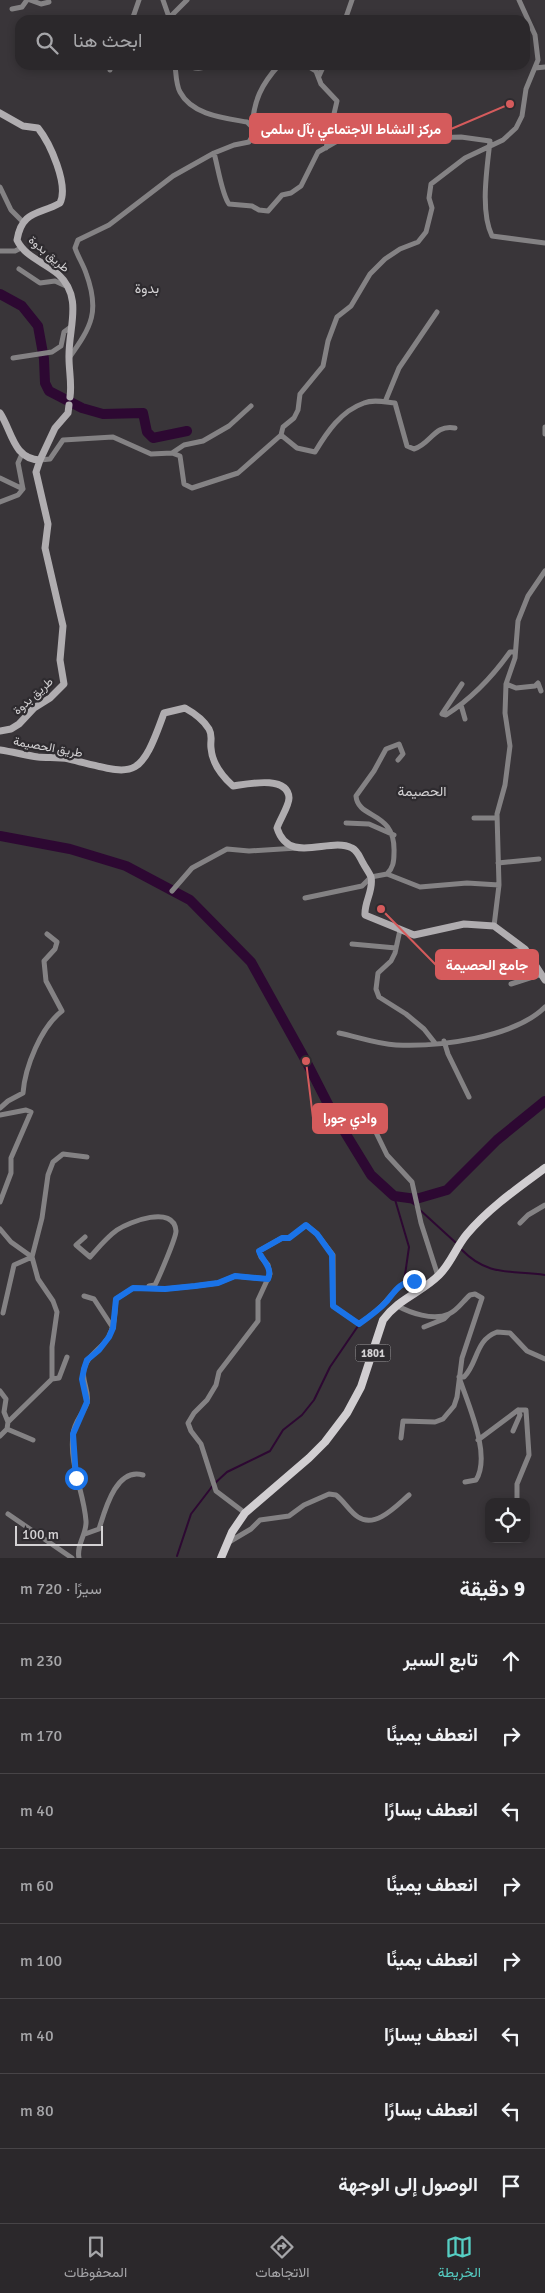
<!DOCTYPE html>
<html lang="ar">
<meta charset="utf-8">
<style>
:root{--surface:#2b282b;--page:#373437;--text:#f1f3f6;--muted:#a6a6a9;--line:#474447;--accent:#56cec3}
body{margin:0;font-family:Signika,Vazirmatn,sans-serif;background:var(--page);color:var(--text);direction:rtl}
.controls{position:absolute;right:15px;bottom:15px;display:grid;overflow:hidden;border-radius:10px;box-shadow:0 2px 8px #0003}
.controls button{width:45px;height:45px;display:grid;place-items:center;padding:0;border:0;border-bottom:1px solid var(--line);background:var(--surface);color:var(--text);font:25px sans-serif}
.scale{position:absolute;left:15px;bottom:12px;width:88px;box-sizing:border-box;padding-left:5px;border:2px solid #d4d2d4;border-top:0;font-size:14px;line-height:18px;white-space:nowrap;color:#d4d2d4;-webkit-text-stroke:4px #2e2b2f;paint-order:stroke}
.stop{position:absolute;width:15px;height:15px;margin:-11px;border:4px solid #1a73e8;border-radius:50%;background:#fff}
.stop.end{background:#1a73e8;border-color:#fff;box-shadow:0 1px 5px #0008}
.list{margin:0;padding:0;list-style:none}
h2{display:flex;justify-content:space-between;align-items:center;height:65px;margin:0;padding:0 20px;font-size:21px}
h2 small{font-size:16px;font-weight:400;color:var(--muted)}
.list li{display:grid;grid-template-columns:32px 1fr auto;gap:15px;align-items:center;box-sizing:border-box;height:75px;padding:0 20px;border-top:1px solid var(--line)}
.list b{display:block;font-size:19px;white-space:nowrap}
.list em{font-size:16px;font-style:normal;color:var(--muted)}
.icon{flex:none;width:28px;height:28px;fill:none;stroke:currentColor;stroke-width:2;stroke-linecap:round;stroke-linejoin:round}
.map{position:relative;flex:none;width:545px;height:1558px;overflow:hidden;direction:ltr}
.search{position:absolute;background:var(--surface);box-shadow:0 2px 8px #0003;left:15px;right:15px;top:15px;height:55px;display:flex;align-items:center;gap:12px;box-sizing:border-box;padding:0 18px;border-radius:15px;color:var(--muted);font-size:19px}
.sheet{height:665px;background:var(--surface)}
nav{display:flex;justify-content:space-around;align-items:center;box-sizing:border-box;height:70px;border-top:1px solid var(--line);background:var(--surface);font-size:14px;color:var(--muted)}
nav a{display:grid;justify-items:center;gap:2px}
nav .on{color:var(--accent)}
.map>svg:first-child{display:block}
</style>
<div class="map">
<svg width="545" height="1558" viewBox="0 0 545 1558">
<rect width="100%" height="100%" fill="#393539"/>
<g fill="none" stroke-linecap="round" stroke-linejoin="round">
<path stroke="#2d0832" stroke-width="2" d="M 394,1196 L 409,1247 L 404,1282
M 406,1198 L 415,1205
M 420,1210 L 455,1242
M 462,1250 C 488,1277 512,1270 545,1275
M 177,1556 L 191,1514 L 214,1484 L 227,1472 L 270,1451 L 283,1430 L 302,1415 L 314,1400 L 330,1367 L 358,1326"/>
<path stroke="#2d0832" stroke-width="10" d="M 0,294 L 22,306 L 38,326 L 44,359 L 45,383 L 49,391 L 82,408 L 103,414 L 143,413 L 147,432 L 153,438 L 187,431
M 0,836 L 70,849 L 126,866 L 190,900 L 251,962 L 306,1061 L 330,1108 L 371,1175 L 394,1196 L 416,1199 L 447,1190 L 497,1140 L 545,1101"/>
<path stroke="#848284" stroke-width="5" d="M 30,0 L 41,4 L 49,2
M 163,0 L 170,20
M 12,9 L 22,7 L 27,0
M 170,17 L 187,0
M 132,20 L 139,0
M 345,20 L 352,0
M 175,65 C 176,73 176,85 180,92 C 192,115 224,118 247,122 L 252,127 L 253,135 L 249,142 L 234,145 L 214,153
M 188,65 C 196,71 205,67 214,65
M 306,65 L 316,71 L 321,84 L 337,101 L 326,148
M 535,68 L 545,67
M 110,70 L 111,65
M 319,76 L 324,65
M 252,127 C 254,100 261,85 279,65
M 0,187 L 11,210 L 22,221
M 0,251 L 15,251 L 21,248
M 19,269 L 40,283 L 55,281 L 68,287
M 13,358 L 52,352 L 61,346 L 64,332 L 72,326
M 69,358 C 92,326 100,311 86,273 C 83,264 78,257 75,248 L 78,240 L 109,225 L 173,176 L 214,153 C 218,167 222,195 229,204 L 252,206 L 259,210 L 268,211 L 282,195 L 291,193 L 301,186 L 318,152 L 353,132 L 367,130 L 399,131 L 430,138 L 461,137 L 490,141 C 487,169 480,211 492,236 L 545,243
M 385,402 L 399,368 L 437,312
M 545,427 L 545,434
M 281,435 L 297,448 L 315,452 C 327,432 341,411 364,403 C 373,399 385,402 395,403 L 407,446 L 414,449 C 431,444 434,424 455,428
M 172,453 L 184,445 L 203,441 L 229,426 L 251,406
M 40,460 L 50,459 L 63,440 L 113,437 L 151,454 L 172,453 L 180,456 L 184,484 L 192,488 L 238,473 L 281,435 L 283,427 L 294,418 L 298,410 L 300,394 L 323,366 L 328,341 L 337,317 L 351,306 L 370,274 L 385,259 L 400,249 L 418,242 L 426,232 L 432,208 L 429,198 L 431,184 L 465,158 L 503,140 L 516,128 L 522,116 L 526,89 L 538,60 L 535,35 L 519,0
M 0,478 L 23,489
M 0,502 L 18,495 L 23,489 L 18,463 L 22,454
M 462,684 L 442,714 L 446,715 C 471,699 493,676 510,652 L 515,652
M 506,684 L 516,688 L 535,686 L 538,683 L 541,691
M 461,705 L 465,719
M 474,818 L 497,818
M 346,823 L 369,824 L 394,835
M 498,863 L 539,859
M 387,874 C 393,868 394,862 394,853 C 396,810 358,820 356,796 L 374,771 L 386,749 L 399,744 L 403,754 L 398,760
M 499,885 L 497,814 L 505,785 L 510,746 L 505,713 L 506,684 L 515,658 L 518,621 L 528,596 L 545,571
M 172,891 L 192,868 L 227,849 L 249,851 L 297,848
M 305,898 L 362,886 L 371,877 L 387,874 L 420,887 L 467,883 L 499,885 L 494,926
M 400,930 L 395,953 L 391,961 L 378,973 L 376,989 L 379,997 L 406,1014 L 424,1029 L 435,1043
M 352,944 L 396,948
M 463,961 L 525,949
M 511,984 L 542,974
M 339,1033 C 358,1037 377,1044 396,1045 C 438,1047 514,1038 545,1007
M 444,1041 L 448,1054 L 469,1097
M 0,1108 L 8,1101 L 23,1093 C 25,1067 41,1027 62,1011 L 46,981 L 44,961 L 55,949 L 57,942 L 47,934
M 0,1115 L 26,1110 L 31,1112 L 11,1158 L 11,1173 L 0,1202
M 369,1118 L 387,1155 L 412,1182 L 421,1223 L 438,1276
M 520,1223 L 528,1215 L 545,1205
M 0,1229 L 11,1242 L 32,1257 L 38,1279 L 53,1301 L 57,1312 L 52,1347 L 52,1379 L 8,1422 L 7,1429 L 0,1436
M 85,1237 L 76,1245 L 90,1257 C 98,1248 107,1237 117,1230 C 129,1222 174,1204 176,1231 C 176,1238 159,1277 155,1285 L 149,1286
M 84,1296 L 94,1299 L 113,1328
M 396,1305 C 410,1313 433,1321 449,1314 C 458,1310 463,1301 470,1295 L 475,1294 L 482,1298 L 462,1358 L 457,1397 L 454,1406 L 443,1419 L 435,1422 L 403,1421 L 401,1438
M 3,1313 L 14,1265 L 32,1257 L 42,1218 L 48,1175 L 53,1162 L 63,1154 L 87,1157
M 424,1327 L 444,1319 L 449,1314
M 52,1379 L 59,1378 L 67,1357
M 0,1391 L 6,1399 L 4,1412 L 8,1422
M 7,1429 L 33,1440
M 478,1440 L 518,1410 L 520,1415 L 513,1431
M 465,1482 L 476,1480 C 492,1455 467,1402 459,1377 L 464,1377 C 478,1363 475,1340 497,1332 L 510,1333 L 527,1351 L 545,1359
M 517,1502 L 517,1484 L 529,1455 L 526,1410 L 518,1410
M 245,1513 L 216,1491 L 201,1444 L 191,1431 L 188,1423 L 194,1413 L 207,1400 L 216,1385 L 219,1372 L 258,1321 L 258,1300 L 270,1274 L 268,1265 L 261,1257 L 259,1251 L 282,1238 L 289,1238 L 306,1225 L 317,1234 L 333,1255 L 333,1306 L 359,1324 C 369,1317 379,1310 387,1300 C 401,1285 403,1276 426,1286
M 8,1514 L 72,1558
M 85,1534 L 99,1529 C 105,1510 116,1467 143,1475
M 229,1542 L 251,1529 L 260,1520 L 289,1516 L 304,1505 L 329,1494 L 336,1495 C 344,1501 350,1512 358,1517 C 376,1529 397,1505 409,1495
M 79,1558 C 76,1545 87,1534 86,1521 C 84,1492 69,1465 73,1434 C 74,1422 83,1414 87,1403 C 90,1392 81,1380 84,1369 C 87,1355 103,1348 109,1336 C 115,1325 115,1311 116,1299 L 133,1288 L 165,1289 L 195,1286 L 218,1283 L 235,1276 L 268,1279"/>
<path stroke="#b0adb0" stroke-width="7" d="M 0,113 L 23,126 L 38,128 C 50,143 69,185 60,203 C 39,215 22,210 17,240 C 25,257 44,262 58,274 C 84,298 68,328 69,358 C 69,371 72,384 70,397
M 0,413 C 12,431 13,459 40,460 L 55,428 L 68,413 L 69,405
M 0,731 L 11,729 L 19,724 L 34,708 L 50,698 L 64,684 L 60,660 L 63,626 L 45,548 L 48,524 L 36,472 L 40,460
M 0,750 C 13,752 25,755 38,757 C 48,758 58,757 69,759 C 135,775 139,783 164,713 L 185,708 C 194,713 203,719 209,729 C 213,736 210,741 211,748 C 212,763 223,777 233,786 C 247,784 288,775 289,798 C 289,806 280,819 277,828 C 289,866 330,836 352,848 C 358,851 360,858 363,863 C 365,867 369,872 371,877 C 374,890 364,902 365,915 L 414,935 L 464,924 L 494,926 L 525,949 L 545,980"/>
<path stroke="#d1ced1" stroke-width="8" d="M 221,1558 L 232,1532 L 245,1513 L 309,1458 L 325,1442 L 347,1413 L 361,1387 L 383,1320 C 399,1298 421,1293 439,1275 C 451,1263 456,1247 467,1234 C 489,1208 518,1188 545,1168"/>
</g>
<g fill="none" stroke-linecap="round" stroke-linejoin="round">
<path stroke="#1a73e8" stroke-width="6" d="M 76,1478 L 73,1434 L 87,1402 L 82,1379 L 84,1369 L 87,1360 L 99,1350 L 109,1337 L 113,1328 L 116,1299 L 133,1288 L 165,1289 L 195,1286 L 218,1283 L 235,1276 L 268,1279 C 273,1267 262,1261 259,1251 L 282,1238 L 289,1238 L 306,1225 L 317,1234 L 332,1255 L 333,1306 L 359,1324 C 369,1317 379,1310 387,1301 C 396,1290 399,1283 414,1281"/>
</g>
<g text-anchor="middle" stroke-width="4.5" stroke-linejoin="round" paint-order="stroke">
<rect fill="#2e2b2f" stroke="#a2a0a2" stroke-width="1" x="355.5" y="1344.5" width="35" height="17" rx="4"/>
<g font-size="11" font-weight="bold" fill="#d4d2d4">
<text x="373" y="1357">1801</text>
</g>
<g font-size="12" fill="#d4d2d4" stroke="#2e2b2f">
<text transform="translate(49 254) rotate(40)" y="4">طريق بدوة</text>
<text transform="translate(33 696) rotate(-42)" y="4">طريق بدوة</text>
<text transform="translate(48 747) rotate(10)" y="4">طريق الحصيمة</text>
</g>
<g font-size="14" fill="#d4d2d4" stroke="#2e2b2f">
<text x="147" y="293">بدوة</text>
<text x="422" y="796">الحصيمة</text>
</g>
</g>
<path fill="none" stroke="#d55b5c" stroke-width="2" d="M510 104L451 129M381 909L436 965M306 1061L313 1118"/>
<g fill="#d55b5c" stroke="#2e2b2f" stroke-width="2">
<circle cx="510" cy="104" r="5"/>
<circle cx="381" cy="909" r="5"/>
<circle cx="306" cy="1061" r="5"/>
</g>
<g fill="#d55b5c" stroke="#d55b5c" stroke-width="2">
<rect x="250" y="114" width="201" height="29" rx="5"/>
<rect x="436" y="950" width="102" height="29" rx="5"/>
<rect x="313" y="1104" width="74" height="29" rx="5"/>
</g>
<g font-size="14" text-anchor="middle" font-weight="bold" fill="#fff">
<text x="351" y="134">مركز النشاط الاجتماعي بآل سلمى</text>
<text x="487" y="970">جامع الحصيمة</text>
<text x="350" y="1123">وادي جورا</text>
</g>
</svg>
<div class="controls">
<button><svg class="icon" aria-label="locate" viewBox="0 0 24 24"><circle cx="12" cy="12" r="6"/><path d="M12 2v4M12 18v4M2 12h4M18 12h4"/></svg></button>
</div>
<div class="scale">100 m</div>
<div class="stop" style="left:76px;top:1478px"></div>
<div class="stop end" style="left:414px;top:1281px"></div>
<div class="search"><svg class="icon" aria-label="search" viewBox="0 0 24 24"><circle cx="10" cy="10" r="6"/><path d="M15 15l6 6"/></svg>ابحث هنا</div>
</div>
<section class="sheet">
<h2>9 دقيقة<small>سيرًا · 720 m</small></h2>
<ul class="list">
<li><svg class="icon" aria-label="ahead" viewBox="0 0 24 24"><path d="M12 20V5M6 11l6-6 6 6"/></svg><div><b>تابع السير</b></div><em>230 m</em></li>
<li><svg class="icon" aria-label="right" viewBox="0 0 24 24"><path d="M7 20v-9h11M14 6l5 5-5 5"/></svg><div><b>انعطف يمينًا</b></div><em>170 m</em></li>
<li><svg class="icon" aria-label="left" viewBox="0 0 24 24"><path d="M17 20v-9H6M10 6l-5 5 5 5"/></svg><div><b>انعطف يسارًا</b></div><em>40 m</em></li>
<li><svg class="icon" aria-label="right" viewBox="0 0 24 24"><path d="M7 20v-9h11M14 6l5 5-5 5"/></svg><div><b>انعطف يمينًا</b></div><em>60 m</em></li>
<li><svg class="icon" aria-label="right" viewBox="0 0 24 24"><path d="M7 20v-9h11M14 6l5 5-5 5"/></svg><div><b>انعطف يمينًا</b></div><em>100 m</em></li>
<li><svg class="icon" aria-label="left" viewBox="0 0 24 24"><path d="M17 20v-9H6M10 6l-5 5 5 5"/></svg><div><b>انعطف يسارًا</b></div><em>40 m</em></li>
<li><svg class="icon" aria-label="left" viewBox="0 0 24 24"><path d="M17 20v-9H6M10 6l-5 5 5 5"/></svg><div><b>انعطف يسارًا</b></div><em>80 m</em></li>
<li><svg class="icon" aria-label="arrive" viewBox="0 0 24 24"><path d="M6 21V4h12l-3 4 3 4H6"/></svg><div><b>الوصول إلى الوجهة</b></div></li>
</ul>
</section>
<nav>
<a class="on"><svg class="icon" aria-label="map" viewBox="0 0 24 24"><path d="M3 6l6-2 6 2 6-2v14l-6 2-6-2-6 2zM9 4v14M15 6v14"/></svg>الخريطة</a>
<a><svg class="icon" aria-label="directions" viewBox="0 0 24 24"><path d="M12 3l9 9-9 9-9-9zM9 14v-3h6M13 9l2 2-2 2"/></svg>الاتجاهات</a>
<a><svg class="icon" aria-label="saved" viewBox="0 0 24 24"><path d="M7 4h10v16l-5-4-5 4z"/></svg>المحفوظات</a>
</nav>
